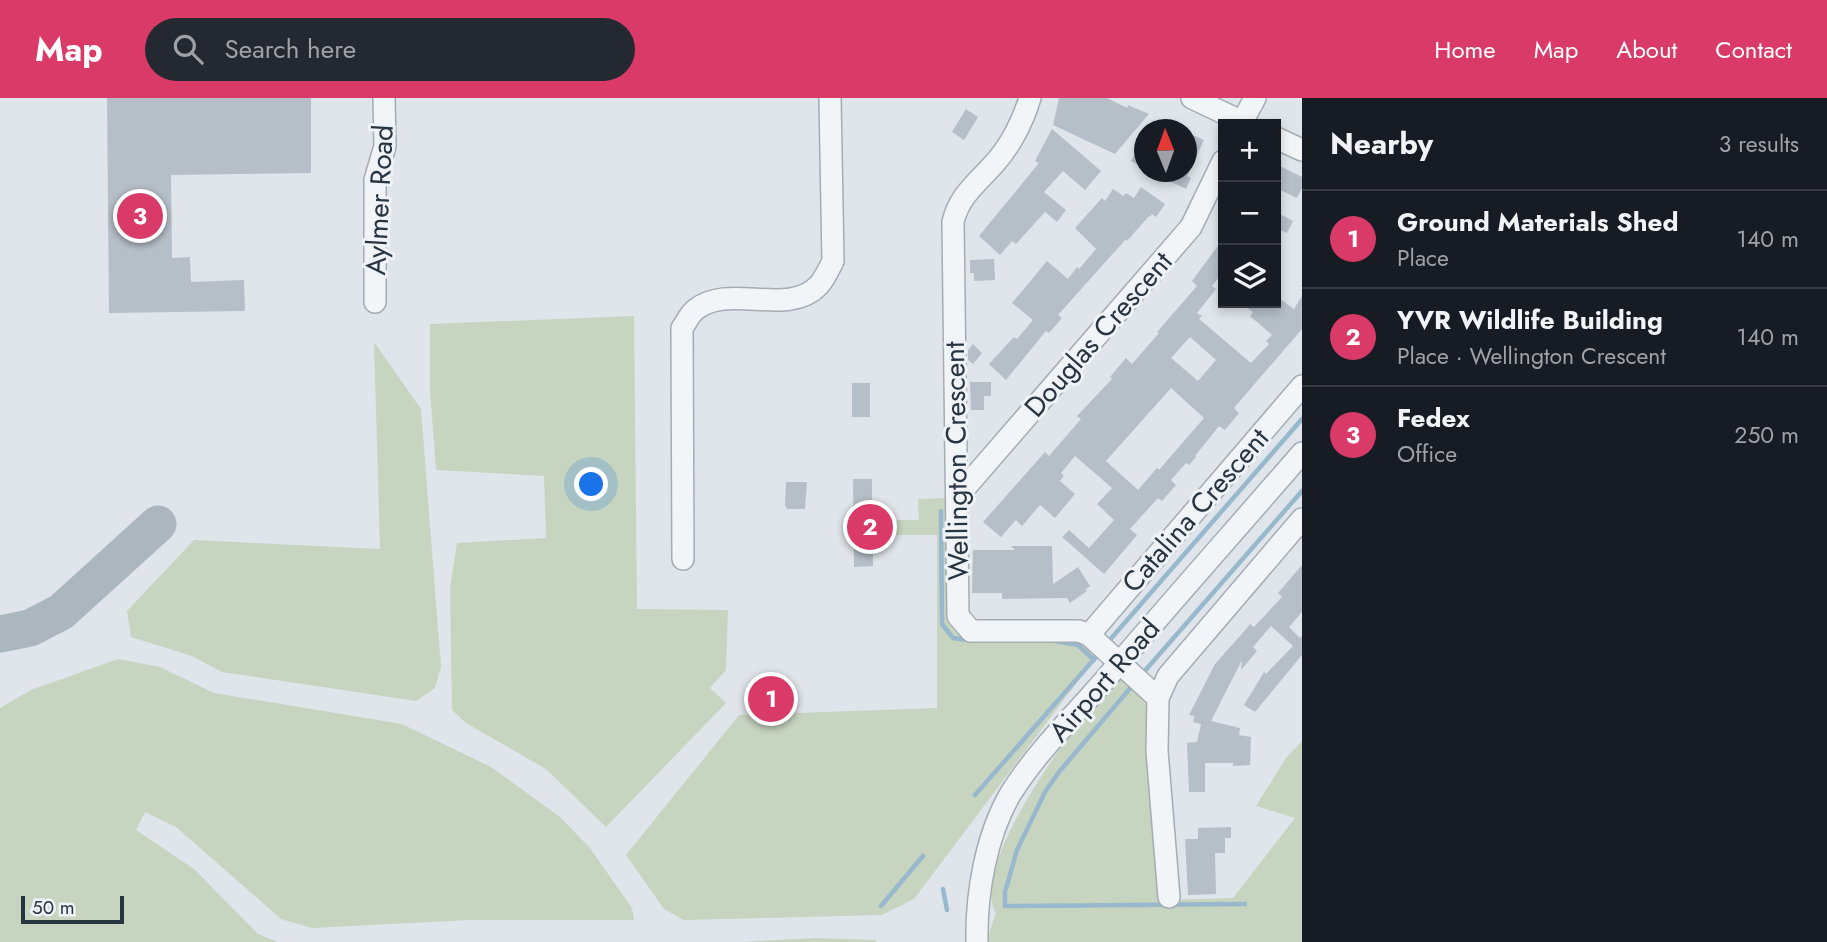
<!DOCTYPE html>
<meta charset="utf-8">
<style>
:root{--surface:#171b24;--page:#242831;--text:#f1f3f6;--muted:#9ea1a6;--line:#363941;--accent:#d93a67}
body{margin:0;font-family:Jost,sans-serif;background:var(--page);color:var(--text)}
.controls{position:absolute;right:21px;top:21px;display:grid;overflow:hidden;border-radius:0px;box-shadow:0 4px 10px #0003}
.controls button{width:63px;height:63px;display:grid;place-items:center;padding:0;border:0;border-bottom:2px solid var(--line);background:var(--surface);color:var(--text);font:35px sans-serif}
.compass{position:absolute;left:1134px;top:21px;width:63px;height:63px;border-radius:50%;background:var(--surface);box-shadow:0 4px 10px #0003;rotate:359deg}
.scale{position:absolute;left:21px;bottom:18px;width:103px;box-sizing:border-box;padding-left:7px;border:4px solid #273442;border-top:0;font-size:19px;line-height:24px;white-space:nowrap;color:#273442;-webkit-text-stroke:5px #eff3f7;paint-order:stroke}
.you{position:absolute;left:592px;top:387px;width:24px;height:24px;margin:-18px;border:5px solid #fff;border-radius:50%;background:#1a73e8;box-shadow:0 0 0 10px #1a73e833}
.badge{display:grid;place-items:center;width:46px;height:46px;border-radius:50%;background:var(--accent);color:#fff;font-size:23px;font-weight:700}
.pin{position:absolute;translate:-50% -50%;border:4px solid #fff;box-shadow:0 2px 7px #0006}
.list{margin:0;padding:0;list-style:none}
h2{display:flex;justify-content:space-between;align-items:center;height:91px;margin:0;padding:0 28px;font-size:30px}
h2 small{font-size:23px;font-weight:400;color:var(--muted)}
.list li{display:grid;grid-template-columns:46px 1fr auto;gap:21px;align-items:center;box-sizing:border-box;height:98px;padding:0 28px;border-top:2px solid var(--line)}
.list b{display:block;font-size:26px;white-space:nowrap}
.list p{margin:0;font-size:23px;white-space:nowrap;color:var(--muted)}
.list em{font-size:23px;font-style:normal;color:var(--muted)}
.icon{flex:none;width:38px;height:38px;fill:none;stroke:currentColor;stroke-width:2;stroke-linecap:round;stroke-linejoin:round}
.map{position:relative;flex:none;width:1302px;height:844px;overflow:hidden}
header{display:flex;align-items:center;gap:42px;box-sizing:border-box;height:98px;padding:0 35px;background:var(--accent);color:#fff}
header strong{font-size:33px}
nav{display:flex;gap:38px;margin-inline-start:auto;font-size:24px}
.search{width:490px;height:63px;background:var(--page);display:flex;align-items:center;gap:18px;box-sizing:border-box;padding:0 24px;border-radius:38px;color:var(--muted);font-size:26px}
main{display:flex}
aside{flex:1;background:var(--surface)}
.map>svg:first-child{display:block}
</style>
<header>
<strong>Map</strong>
<div class="search"><svg class="icon" aria-label="search" viewBox="0 0 24 24"><circle cx="10" cy="10" r="6"/><path d="M15 15l6 6"/></svg>Search here</div>
<nav><a>Home</a><a>Map</a><a>About</a><a>Contact</a></nav>
</header>
<main>
<div class="map">
<svg width="1302" height="844" viewBox="0 0 1302 844">
<rect width="100%" height="100%" fill="#dfe5ea"/>
<path fill="#c7d4c0" d="M 634,218 L 637,511 L 728,512 L 726,572 L 710,590 L 726,605 L 606,729 L 546,671 L 466,625 L 452,612 L 450,490 L 457,445 L 546,440 L 544,378 L 436,372 L 430,292 L 430,226 Z
M 374,244 L 421,311 L 441,569 L 435,590 L 416,603 L 222,574 L 192,558 L 131,539 L 127,513 L 194,442 L 380,451 Z
M 946,400 L 947,522 L 964,539 L 1045,541 L 1083,545 L 1096,559 L 914,801 L 882,817 L 684,822 L 664,811 L 626,757 L 739,617 L 937,610 L 937,437 L 885,437 L 889,422 L 919,422 L 918,401 Z
M 118,561 L 160,569 L 214,595 L 402,626 L 491,669 L 560,719 L 589,749 L 632,810 L 634,822 L 470,822 L 312,830 L 281,821 L 176,729 L 145,714 L 136,732 L 194,771 L 258,836 L 278,844 L 0,844 L 0,610 L 31,592 Z
M 1119,580 L 1126,581 L 1149,605 L 1166,802 L 1233,800 L 1295,720 L 1256,708 L 1286,660 L 1302,643 L 1302,844 L 986,844 L 996,815 C 966,769 1083,611 1119,580 Z
M 817,840 L 877,842 L 875,844 L 740,844 Z"/>
<g fill="none" stroke-linecap="round" stroke-linejoin="round">
<path stroke="#97b8cd" stroke-width="4.5" d="M 941,413 L 942,526 L 953,540 L 975,543
M 1055,543 L 1078,547 L 1094,562
M 1108,544 L 1302,321
M 1143,575 L 1302,393
M 1132,588 L 1059,674 L 1045,694 L 1017,752 L 1005,794 L 1005,808 L 1245,806
M 975,697 L 1096,559
M 943,791 L 947,812
M 881,808 L 923,758"/>
<path stroke="#abb6bf" stroke-width="37" d="M 0,536 L 30,530 L 61,514 L 158,426"/>
</g>
<path fill="#b6bec7" fill-rule="evenodd" d="M 107,0 L 311,0 L 311,75 L 171,77 L 172,160 L 190,159 L 191,184 L 244,182 L 245,213 L 109,215 Z
M 1059,0 L 1107,0 L 1127,10 L 1128,7 L 1149,16 L 1115,56 L 1053,27 Z
M 966,11 L 978,19 L 964,42 L 952,34 Z
M 1052,31 L 1101,73 L 1085,92 L 1063,73 L 1044,94 L 1066,112 L 1057,124 L 1045,114 L 1016,146 L 1012,143 L 1000,157 L 979,138 L 1039,65 L 1035,63 Z
M 1186,34 L 1204,42 L 1187,78 L 1191,80 L 1186,91 L 1151,74 L 1186,74 Z
M 1144,43 L 1144,70 L 1131,63 Z
M 1276,66 L 1302,79 L 1302,90 L 1297,100 L 1276,90 Z
M 1141,89 L 1165,106 L 1156,119 L 1152,116 L 1150,119 L 1149,118 L 1127,143 L 1126,141 L 1058,217 L 1062,220 L 1049,235 L 1046,233 L 1006,282 L 989,266 L 1014,239 L 1017,241 L 1033,222 L 1012,205 L 1047,163 L 1068,181 L 1077,169 L 1079,171 L 1096,151 L 1075,130 L 1102,100 L 1105,103 L 1113,91 L 1123,98 L 1126,95 L 1134,100 Z
M 1280,116 L 1293,123 L 1287,135 L 1276,130 Z
M 1223,141 L 1223,174 L 1212,188 L 1216,191 L 1197,215 L 1202,218 L 1199,221 L 1251,265 L 1269,246 L 1266,243 L 1272,237 L 1250,218 L 1253,214 L 1241,205 L 1276,205 L 1276,198 L 1294,211 L 1302,198 L 1302,231 L 1234,310 L 1239,315 L 1225,332 L 1219,328 L 1195,358 L 1196,359 L 1189,367 L 1186,365 L 1171,382 L 1176,387 L 1162,403 L 1158,400 L 1130,431 L 1137,437 L 1104,476 L 1062,439 L 1069,432 L 1089,450 L 1114,422 L 1097,406 L 1112,390 L 1075,358 L 1061,375 L 1064,378 L 1060,383 L 1075,396 L 1055,420 L 1040,407 L 1022,428 L 1016,422 L 1001,439 L 983,424 L 1045,354 L 1049,358 L 1081,321 L 1077,318 L 1112,281 L 1110,279 L 1126,260 L 1132,266 L 1159,235 L 1157,234 L 1197,188 L 1192,183 ZM 1190,239 L 1216,262 L 1198,283 L 1171,260 ZM 1171,290 L 1204,320 L 1159,372 L 1157,370 L 1138,392 L 1106,363 Z
M 994,161 L 995,182 L 974,183 L 974,175 L 970,175 L 970,162 Z
M 973,246 L 982,255 L 973,266 L 968,262 L 968,252 Z
M 970,284 L 991,284 L 991,298 L 984,298 L 984,312 L 971,312 Z
M 852,285 L 870,285 L 870,319 L 852,319 Z
M 853,381 L 872,381 L 872,420 L 889,422 L 885,437 L 873,437 L 873,468 L 854,469 Z
M 786,384 L 807,384 L 805,411 L 787,411 L 785,407 Z
M 1011,448 L 1052,448 L 1053,486 L 1078,469 L 1090,488 L 1086,491 L 1087,493 L 1070,505 L 1067,500 L 1002,501 L 1002,495 L 972,495 L 973,452 L 1015,452 Z
M 1302,467 L 1302,514 L 1289,529 L 1300,540 L 1302,538 L 1302,557 L 1255,614 L 1244,607 L 1264,574 L 1266,576 L 1293,548 L 1271,528 L 1253,549 L 1257,553 L 1241,572 L 1242,562 L 1211,623 L 1240,630 L 1239,637 L 1251,639 L 1250,667 L 1233,668 L 1233,665 L 1205,665 L 1205,694 L 1189,694 L 1187,645 L 1197,644 L 1201,626 L 1193,624 L 1194,618 L 1189,617 L 1215,566 L 1247,530 L 1250,526 L 1254,529 L 1282,499 L 1278,495 Z
M 790,590 L 790,610 L 753,611 L 752,591 Z
M 1231,729 L 1231,740 L 1225,740 L 1225,755 L 1215,755 L 1216,796 L 1188,797 L 1185,741 L 1198,741 L 1198,730 Z"/>
<g fill="none" stroke-linecap="round" stroke-linejoin="round">
<g stroke="#a4acb4" stroke-width="24">
<path id="minor" d="M 1030,0 C 1023,23 1010,49 993,67 C 976,86 959,98 953,124 L 958,518 L 971,533 L 1079,533 L 1089,537 L 1158,600
M 1192,0 L 1247,26
M 1241,26 L 1255,0
M 1276,40 L 1302,52
M 375,204 L 375,82 L 385,48 L 384,0
M 957,399 L 1191,129 L 1223,63
M 683,461 L 682,230 C 686,225 689,217 695,212 C 729,184 788,220 819,187 C 825,180 829,171 833,163 L 830,0
M 1089,537 L 1302,288
M 1169,799 L 1157,653 L 1158,600 L 1168,578 L 1302,421
M 977,844 C 976,796 986,737 1011,695 C 1038,652 1077,615 1110,576 C 1173,502 1238,429 1302,355"/>
</g>
<use href="#minor" stroke="#f2f5f8" stroke-width="21"/>
</g>
<g text-anchor="middle" stroke-width="6" stroke-linejoin="round" paint-order="stroke">
<g font-size="28" fill="#273442" stroke="#eff3f7">
<text transform="translate(379 102) rotate(-87)" y="10">Aylmer Road</text>
<text transform="translate(1098 236) rotate(-49)" y="10">Douglas Crescent</text>
<text transform="translate(956 363) rotate(-91)" y="10">Wellington Crescent</text>
<text transform="translate(1195 412) rotate(-49)" y="10">Catalina Crescent</text>
<text transform="translate(1104 582) rotate(-49)" y="10">Airport Road</text>
</g>
</g>
</svg>
<div class="controls">
<button>+</button>
<button>−</button>
<button><svg class="icon" aria-label="layers" viewBox="0 0 24 24"><path d="M12 4l9 5-9 5-9-5zM3 14l9 5 9-5"/></svg></button>
</div>
<svg class="compass" viewBox="-18 -18 36 36"><path d="M0-13l5 13h-10z" fill="#e53935"/><path d="M0 13l5-13h-10z" fill="#9ea1a6"/></svg>
<div class="scale">50 m</div>
<div class="you"></div>
<div class="pin badge" style="left:771px;top:601px">1</div>
<div class="pin badge" style="left:870px;top:429px">2</div>
<div class="pin badge" style="left:140px;top:118px">3</div>
</div>
<aside>
<h2>Nearby<small>3 results</small></h2>
<ul class="list">
<li><span class="badge">1</span><div><b>Ground Materials Shed</b><p>Place</p></div><em>140 m</em></li>
<li><span class="badge">2</span><div><b>YVR Wildlife Building</b><p>Place · Wellington Crescent</p></div><em>140 m</em></li>
<li><span class="badge">3</span><div><b>Fedex</b><p>Office</p></div><em>250 m</em></li>
</ul>
</aside>
</main>
